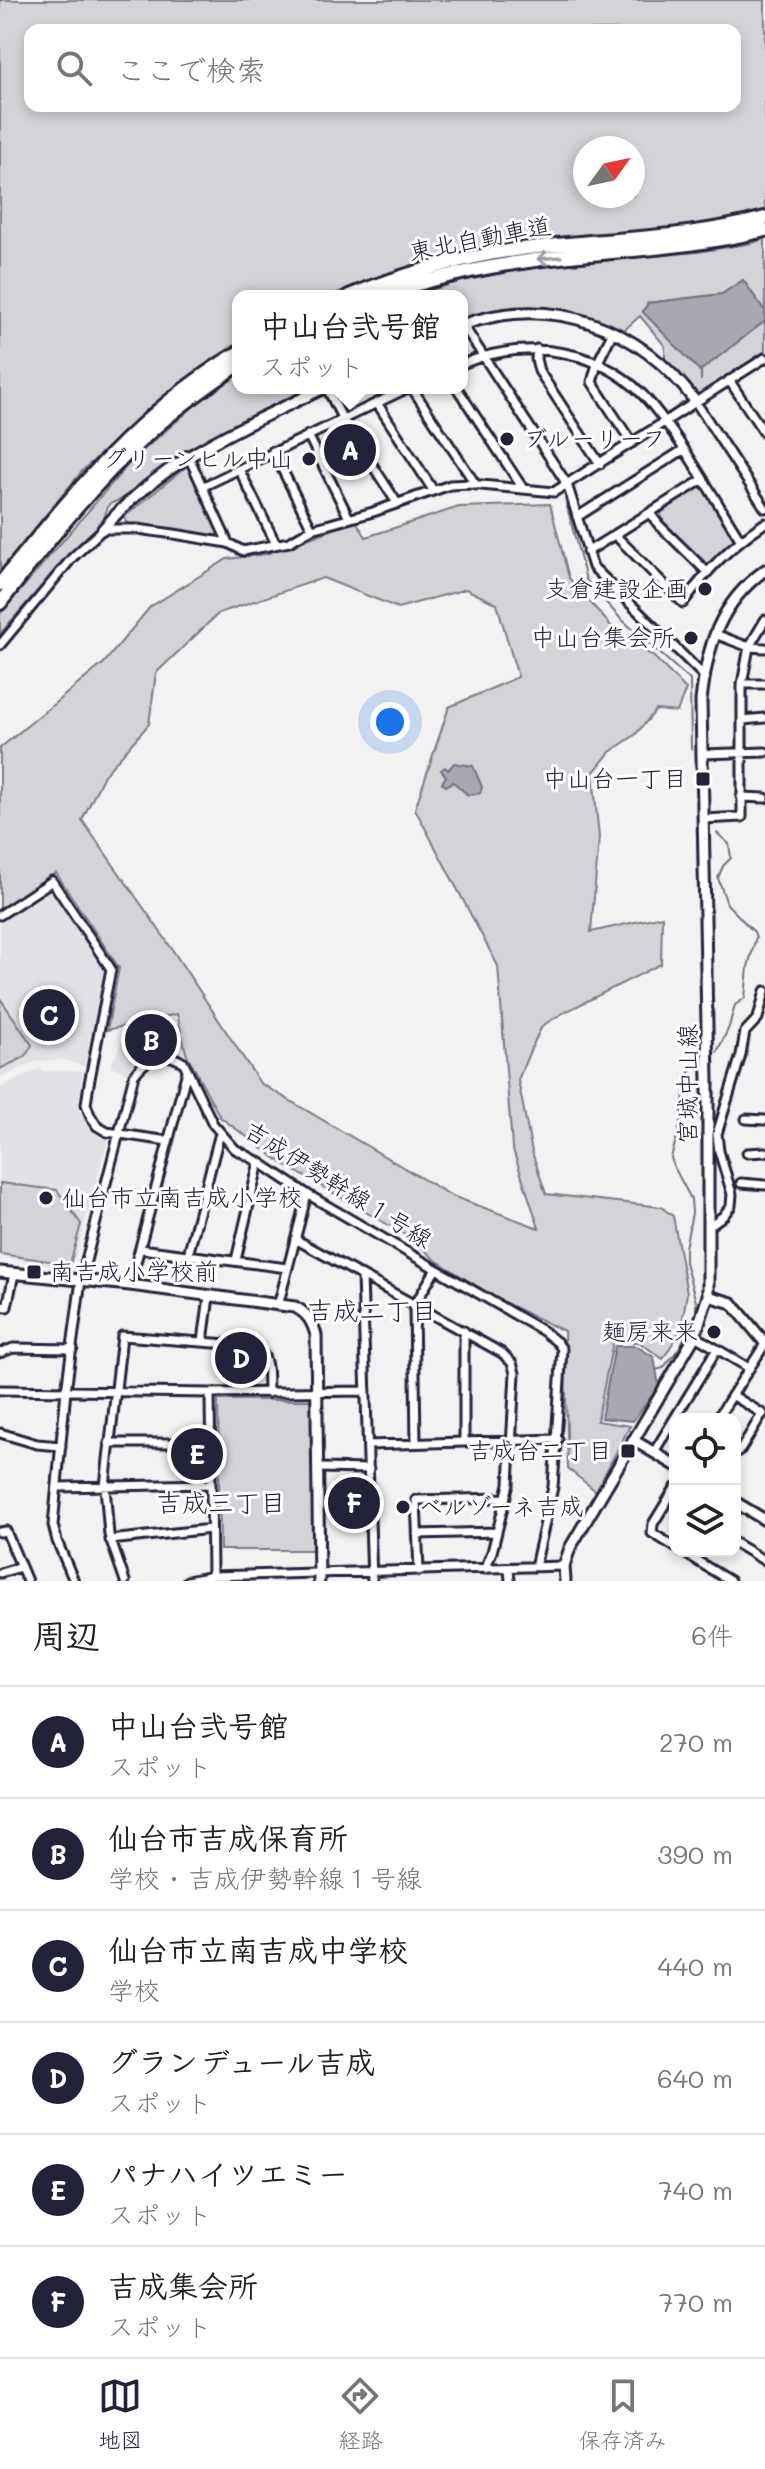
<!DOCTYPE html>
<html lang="ja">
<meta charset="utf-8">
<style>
:root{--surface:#fff;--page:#f6f6f6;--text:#222;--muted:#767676;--line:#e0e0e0;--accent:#22223b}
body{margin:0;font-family:Mali,"Klee One",sans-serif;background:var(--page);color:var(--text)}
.controls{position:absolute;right:24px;bottom:24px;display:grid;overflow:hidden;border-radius:16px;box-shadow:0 4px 12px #0003}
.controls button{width:72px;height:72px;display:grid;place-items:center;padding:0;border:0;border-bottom:2px solid var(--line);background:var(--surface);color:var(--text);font:40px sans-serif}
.compass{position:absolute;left:573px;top:136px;width:72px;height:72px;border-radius:50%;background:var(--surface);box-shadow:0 4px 12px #0003;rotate:57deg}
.you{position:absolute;left:390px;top:722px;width:28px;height:28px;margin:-20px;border:6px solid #fff;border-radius:50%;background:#1a73e8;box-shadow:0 0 0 12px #1a73e833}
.badge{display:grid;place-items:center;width:52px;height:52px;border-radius:50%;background:var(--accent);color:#fff;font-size:26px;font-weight:700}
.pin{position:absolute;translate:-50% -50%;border:4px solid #fff;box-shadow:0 2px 8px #0006}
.popup{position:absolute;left:232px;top:290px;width:236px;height:104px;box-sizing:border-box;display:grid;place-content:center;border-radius:16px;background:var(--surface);filter:drop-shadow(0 2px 6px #0005);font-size:26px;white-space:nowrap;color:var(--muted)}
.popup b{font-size:30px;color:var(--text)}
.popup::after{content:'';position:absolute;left:50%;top:100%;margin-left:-16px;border:16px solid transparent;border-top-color:var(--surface)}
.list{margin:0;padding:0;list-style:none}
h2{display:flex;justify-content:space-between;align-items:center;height:104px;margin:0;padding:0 32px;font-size:34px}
h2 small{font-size:26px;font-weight:400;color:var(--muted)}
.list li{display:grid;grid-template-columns:52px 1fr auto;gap:24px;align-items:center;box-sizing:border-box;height:112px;padding:0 32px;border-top:2px solid var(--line)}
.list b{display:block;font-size:30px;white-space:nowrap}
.list p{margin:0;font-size:26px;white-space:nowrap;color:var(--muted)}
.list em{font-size:26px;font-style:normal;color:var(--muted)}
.icon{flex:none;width:44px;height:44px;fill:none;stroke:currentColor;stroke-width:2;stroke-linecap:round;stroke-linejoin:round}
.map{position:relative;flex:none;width:765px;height:1581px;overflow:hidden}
.search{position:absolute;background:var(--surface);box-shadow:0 4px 12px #0003;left:24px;right:24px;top:24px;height:88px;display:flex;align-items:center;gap:20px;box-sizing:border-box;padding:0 28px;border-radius:16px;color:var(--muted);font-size:30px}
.sheet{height:776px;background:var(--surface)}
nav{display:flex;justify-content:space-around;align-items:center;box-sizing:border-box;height:112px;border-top:2px solid var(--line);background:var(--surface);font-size:22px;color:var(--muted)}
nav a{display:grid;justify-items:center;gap:4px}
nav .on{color:var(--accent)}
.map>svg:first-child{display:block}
</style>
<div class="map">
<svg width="765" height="1581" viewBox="0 0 765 1581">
<rect width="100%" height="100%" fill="#f2f2f3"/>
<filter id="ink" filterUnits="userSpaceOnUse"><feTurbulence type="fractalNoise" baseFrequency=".0125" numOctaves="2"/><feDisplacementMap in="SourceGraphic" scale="16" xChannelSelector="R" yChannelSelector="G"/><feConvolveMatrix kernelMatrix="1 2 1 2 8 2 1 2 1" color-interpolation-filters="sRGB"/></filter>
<g filter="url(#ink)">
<path fill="#e2e2e6" d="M 52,886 L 107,969 L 88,1067 L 63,1060 L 37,1061 L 0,1078 L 0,921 Z
M 175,1017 L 181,1055 L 160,1052 L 145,1058 L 136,1065 L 130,1075 L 110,1066 L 128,1029 Z
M 40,1068 L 42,1071 L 83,1071 L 78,1108 L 88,1127 L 97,1135 L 108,1140 L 72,1268 L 0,1257 L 0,1088 Z"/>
<path fill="#d3d3d8" stroke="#7a7a8a" stroke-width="2" fill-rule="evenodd" d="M 0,0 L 765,0 L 765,211 L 718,221 L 640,232 L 547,239 L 500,246 L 440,258 L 367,280 L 330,296 L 238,296 L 238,343 L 207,363 L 162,398 L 83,470 L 0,571 ZM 30,30 L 735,30 L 735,106 L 30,106 ZM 585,148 L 633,148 L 633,196 L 585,196 Z
M 765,238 L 765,311 L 743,280 L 722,294 L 648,303 L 643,311 L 700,371 L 765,321 L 765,351 L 700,395 L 693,393 L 665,359 L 665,346 L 640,316 L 623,331 C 590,317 555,306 518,310 C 500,311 480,317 462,320 L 462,296 L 411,296 L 465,280 L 534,267 L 697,252 L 753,243 Z
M 238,375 L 238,388 L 313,388 L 184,451 L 120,500 L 109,504 L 100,529 L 65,559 L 0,634 L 0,614 L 132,460 L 194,406 Z
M 188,465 L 222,536 L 219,538 L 128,525 L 124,517 Z
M 698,487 L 705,487 L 737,539 L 706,565 C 691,551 664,535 661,513 Z
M 550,504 L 569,578 L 618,634 L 654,657 L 686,689 L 677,712 L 656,710 L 635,735 L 610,752 L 593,773 L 599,838 L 591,932 L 662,916 L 661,964 L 563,1013 L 542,1026 L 529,1053 L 518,1080 L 532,1152 L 546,1194 L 661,1207 L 673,1216 L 687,1293 L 681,1330 L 663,1359 L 639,1342 L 613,1342 L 597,1421 L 630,1426 L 596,1491 L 568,1469 L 564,1331 L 499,1300 L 434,1259 L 414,1240 L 285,1165 L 220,1117 L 186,1053 L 177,1014 L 107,1030 L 119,968 L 56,873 L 0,909 L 0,748 L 104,663 L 150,607 L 227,559 L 266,554 L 356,521 L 366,537 L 459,507 ZM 323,578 L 398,608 L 466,589 L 497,604 L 518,677 L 449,707 L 415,809 L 498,966 L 512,1147 L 539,1228 L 452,1196 L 260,1083 L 164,937 L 82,820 L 104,775 L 149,724 L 156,673 L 219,613 Z
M 0,998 L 32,1045 L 25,1057 L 0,1069 Z
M 0,1183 L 57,1190 L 81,1224 L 70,1264 L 0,1254 Z
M 218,1400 L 312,1400 L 315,1550 L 220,1550 Z"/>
<path fill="#a8a8b2" stroke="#727282" stroke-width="2" d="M 743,280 L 765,311 L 765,321 L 700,371 L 643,312 L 648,303 L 722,294 Z
M 454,763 L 473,766 L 482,787 L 480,793 L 468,795 L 453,782 L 446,786 L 442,783 L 446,776 L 441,770 L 445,767 L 448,770 Z
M 615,1346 L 636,1346 L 654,1357 L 659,1386 L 633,1421 L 601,1418 Z"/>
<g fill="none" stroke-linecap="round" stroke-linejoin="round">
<path stroke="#727282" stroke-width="2" d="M 701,369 L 701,380
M 666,415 L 682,403
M 634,436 L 657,421
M 603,456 L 624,442
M 567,479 L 593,462
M 565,499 L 586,580 L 620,618 L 690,680 L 691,749
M 717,833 L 729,844 L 731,858 L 723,866 L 718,878 L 727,904 L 754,932 L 756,937 L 748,967 L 745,998 L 735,1005 L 729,1027 L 717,1052
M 656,1370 L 663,1368 L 678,1350 L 696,1315 L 696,1302 L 685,1262 L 685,1248 L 692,1213 L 691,1199 L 674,1167 L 671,1158 L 680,1125 L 686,1080 L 695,1060 L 700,1059"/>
<g stroke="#22223b" stroke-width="13">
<path id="street" d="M 463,325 L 567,484 L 593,567 L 704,676
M 613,332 L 597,364 L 592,382 L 632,443
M 537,349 L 536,359 L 539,371 L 600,464
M 462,364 C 528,337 605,348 652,405 C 685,445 712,495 740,539
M 729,380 L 765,434
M 327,388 L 342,418 L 397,503
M 412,388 L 476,485
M 457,388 L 522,487
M 695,401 L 765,508
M 377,403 L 433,490
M 308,435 L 349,518
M 273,451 L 312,529
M 188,455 L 228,543
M 239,469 L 276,544
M 204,486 L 408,388
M 650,513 L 659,525 L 706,571
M 577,517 L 683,450
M 615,535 L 683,603 C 708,569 730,546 765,523
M 587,552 L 702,480
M 715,634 L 749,647 L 765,648
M 0,645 L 72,558 L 103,529 L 137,529 L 174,534 L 228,543 L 243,551 L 289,542 L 312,529 L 373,512 L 450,485 L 471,484 L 554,492 L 765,358
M 742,684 L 765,684
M 742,720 L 765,718
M 702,754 L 765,752
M 741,797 L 765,798
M 704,819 L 742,817 L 742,684 L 749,647 L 765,620
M 0,915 L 52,881 L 111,969 L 89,1084 L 86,1104 L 90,1115 L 97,1126 L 107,1132 L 168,1141
M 746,1119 L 765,1120
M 747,1153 L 765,1152
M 741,1183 L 765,1185
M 709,1226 L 723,1216 L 731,1206 L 732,1194 L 719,1151 L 717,1134 L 741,1055 L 745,1032 L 758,1018 L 765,991
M 295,1239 L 502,1353 L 512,1363 L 515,1373 L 509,1484 L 492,1552 L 485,1569
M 141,1249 L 287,1268
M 188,1255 L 220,1133
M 236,1260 L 259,1162
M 362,1276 L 372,1581
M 130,1285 L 187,1071
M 0,1306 L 7,1307 L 14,1274
M 278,1306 L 307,1194
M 464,1331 L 464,1442
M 695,1336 L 749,1368
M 203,1341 L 209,1297
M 0,1353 L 13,1348 L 73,1349
M 0,1390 L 210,1393 L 366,1391
M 210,1393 L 212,1576
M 732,1395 L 763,1414
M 717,1419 L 765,1344
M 0,1433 L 37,1444 L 61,1446
M 109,1443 L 210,1443
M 416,1443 L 414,1306 L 436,1269
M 368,1445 L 558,1439
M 654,1452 L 717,1349
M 735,1453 L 741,1449 L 762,1414
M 319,1468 L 369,1469
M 58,1487 L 211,1484
M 675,1488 L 653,1524 L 652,1533 L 675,1547
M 0,1532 L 6,1531 L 27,1581
M 417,1534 L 497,1532
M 110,1540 L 211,1529
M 735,1543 L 765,1561
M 681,1551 L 730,1581
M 509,1568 L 510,1581
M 419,1571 L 416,1500 L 505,1498
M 0,1573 L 21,1567
M 74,1581 L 57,1541 L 53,1525 L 66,1391 L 81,1280 L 134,1075 C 149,1056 163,1049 184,1063 L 213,1124 L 235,1149 L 259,1162 L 307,1194 L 543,1331 L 557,1342 L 562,1349 L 553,1487 L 535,1567
M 125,1581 L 109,1535 L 105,1486 L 122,1336 L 254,1346 C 271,1355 267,1376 268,1393
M 187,1581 L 212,1576 L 564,1566"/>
</g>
<g stroke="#22223b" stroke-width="15">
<path id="secondary" d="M 462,325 C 552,293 640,327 695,401
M 103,529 C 164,458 241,428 324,388
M 0,1272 L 130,1285 L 295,1307 C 308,1314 312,1321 316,1335 L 319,1581
M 708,1296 L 732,1303 L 765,1343
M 633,1440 L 675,1465
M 735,1502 L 765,1520
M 565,1581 L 564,1566 L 570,1548 L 695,1336 L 708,1296 L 708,1081 L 701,701 C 707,646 719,604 765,570"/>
</g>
<g stroke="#22223b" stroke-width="18">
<path id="highway" d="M 349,296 C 404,274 463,257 521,249 C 603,238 685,240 765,218
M 381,296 C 431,278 483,267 535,260 C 612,250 689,249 765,230
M 0,584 C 71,496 140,411 238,353
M 0,603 C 46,543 93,483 150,432 C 177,407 207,386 238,365"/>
</g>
<use href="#street" stroke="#fff" stroke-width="7"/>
<use href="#secondary" stroke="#fff" stroke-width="9"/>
<use href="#highway" stroke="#fff" stroke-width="12"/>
</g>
<defs><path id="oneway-shaft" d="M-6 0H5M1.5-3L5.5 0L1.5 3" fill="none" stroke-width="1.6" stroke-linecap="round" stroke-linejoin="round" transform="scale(2)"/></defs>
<use stroke="#9c9ca7" href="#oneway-shaft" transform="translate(549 258) rotate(175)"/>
</g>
<g fill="#22223b" stroke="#fff" stroke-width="3">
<circle cx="507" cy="439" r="8"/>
<circle cx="309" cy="459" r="8"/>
<circle cx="705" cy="589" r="8"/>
<circle cx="691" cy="638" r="8"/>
<rect x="695" y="771" width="16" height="16" rx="4"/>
<circle cx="46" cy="1198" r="8"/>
<rect x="26" y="1264" width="16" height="16" rx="4"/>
<circle cx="714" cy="1332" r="8"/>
<rect x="620" y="1443" width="16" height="16" rx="4"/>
<circle cx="403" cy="1507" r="8"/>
</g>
<g text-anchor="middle" stroke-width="6" stroke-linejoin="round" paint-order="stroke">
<g font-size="24" fill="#22223b" stroke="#fff">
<text transform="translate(480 239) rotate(-11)" y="8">東北自動車道</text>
<text transform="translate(688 1084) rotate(-90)" y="8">宮城中山線</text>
<text transform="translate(338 1185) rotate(32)" y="8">吉成伊勢幹線１号線</text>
</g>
<g font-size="24" fill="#22223b" stroke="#fff" text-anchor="end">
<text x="523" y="447" text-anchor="start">ブルーリーフ</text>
<text x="293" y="467">グリーンヒル中山</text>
<text x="689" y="597">支倉建設企画</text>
<text x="675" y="646">中山台集会所</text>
<text x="687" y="787">中山台一丁目</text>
<text x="62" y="1206" text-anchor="start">仙台市立南吉成小学校</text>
<text x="50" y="1280" text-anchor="start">南吉成小学校前</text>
<text x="698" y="1340">麺房来来</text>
<text x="612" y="1459">吉成台二丁目</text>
<text x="419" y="1515" text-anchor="start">ベルゾーネ吉成</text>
</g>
<g font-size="26" fill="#22223b" stroke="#fff">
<text x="372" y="1320">吉成二丁目</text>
<text x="221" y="1512">吉成三丁目</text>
</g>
</g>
</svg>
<div class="controls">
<button><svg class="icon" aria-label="locate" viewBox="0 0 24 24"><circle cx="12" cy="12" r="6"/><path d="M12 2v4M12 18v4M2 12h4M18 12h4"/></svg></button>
<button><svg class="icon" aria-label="layers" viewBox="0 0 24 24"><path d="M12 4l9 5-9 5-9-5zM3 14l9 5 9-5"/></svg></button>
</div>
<svg class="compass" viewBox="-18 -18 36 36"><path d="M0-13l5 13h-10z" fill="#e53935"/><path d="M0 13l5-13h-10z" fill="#767676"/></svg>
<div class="you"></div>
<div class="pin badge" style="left:350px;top:450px">A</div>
<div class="popup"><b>中山台弐号館</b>スポット</div>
<div class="pin badge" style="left:151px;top:1040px">B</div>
<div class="pin badge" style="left:49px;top:1015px">C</div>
<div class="pin badge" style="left:241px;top:1358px">D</div>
<div class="pin badge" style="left:197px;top:1454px">E</div>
<div class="pin badge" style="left:354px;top:1503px">F</div>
<div class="search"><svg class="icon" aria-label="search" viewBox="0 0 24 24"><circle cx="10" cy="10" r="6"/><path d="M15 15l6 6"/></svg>ここで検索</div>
</div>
<section class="sheet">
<h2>周辺<small>6件</small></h2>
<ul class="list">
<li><span class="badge">A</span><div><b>中山台弐号館</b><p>スポット</p></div><em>270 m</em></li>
<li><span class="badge">B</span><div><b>仙台市吉成保育所</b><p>学校 · 吉成伊勢幹線１号線</p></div><em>390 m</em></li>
<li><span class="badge">C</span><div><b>仙台市立南吉成中学校</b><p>学校</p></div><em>440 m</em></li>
<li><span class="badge">D</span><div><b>グランデュール吉成</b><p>スポット</p></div><em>640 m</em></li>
<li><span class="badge">E</span><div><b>パナハイツエミー</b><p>スポット</p></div><em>740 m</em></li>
<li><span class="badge">F</span><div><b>吉成集会所</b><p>スポット</p></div><em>770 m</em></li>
</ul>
</section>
<nav>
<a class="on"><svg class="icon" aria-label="map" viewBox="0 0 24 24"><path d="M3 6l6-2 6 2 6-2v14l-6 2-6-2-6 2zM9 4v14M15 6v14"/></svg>地図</a>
<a><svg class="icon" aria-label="directions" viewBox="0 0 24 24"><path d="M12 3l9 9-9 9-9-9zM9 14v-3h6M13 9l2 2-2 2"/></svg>経路</a>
<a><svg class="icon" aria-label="saved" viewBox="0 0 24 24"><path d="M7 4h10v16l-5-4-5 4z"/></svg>保存済み</a>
</nav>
